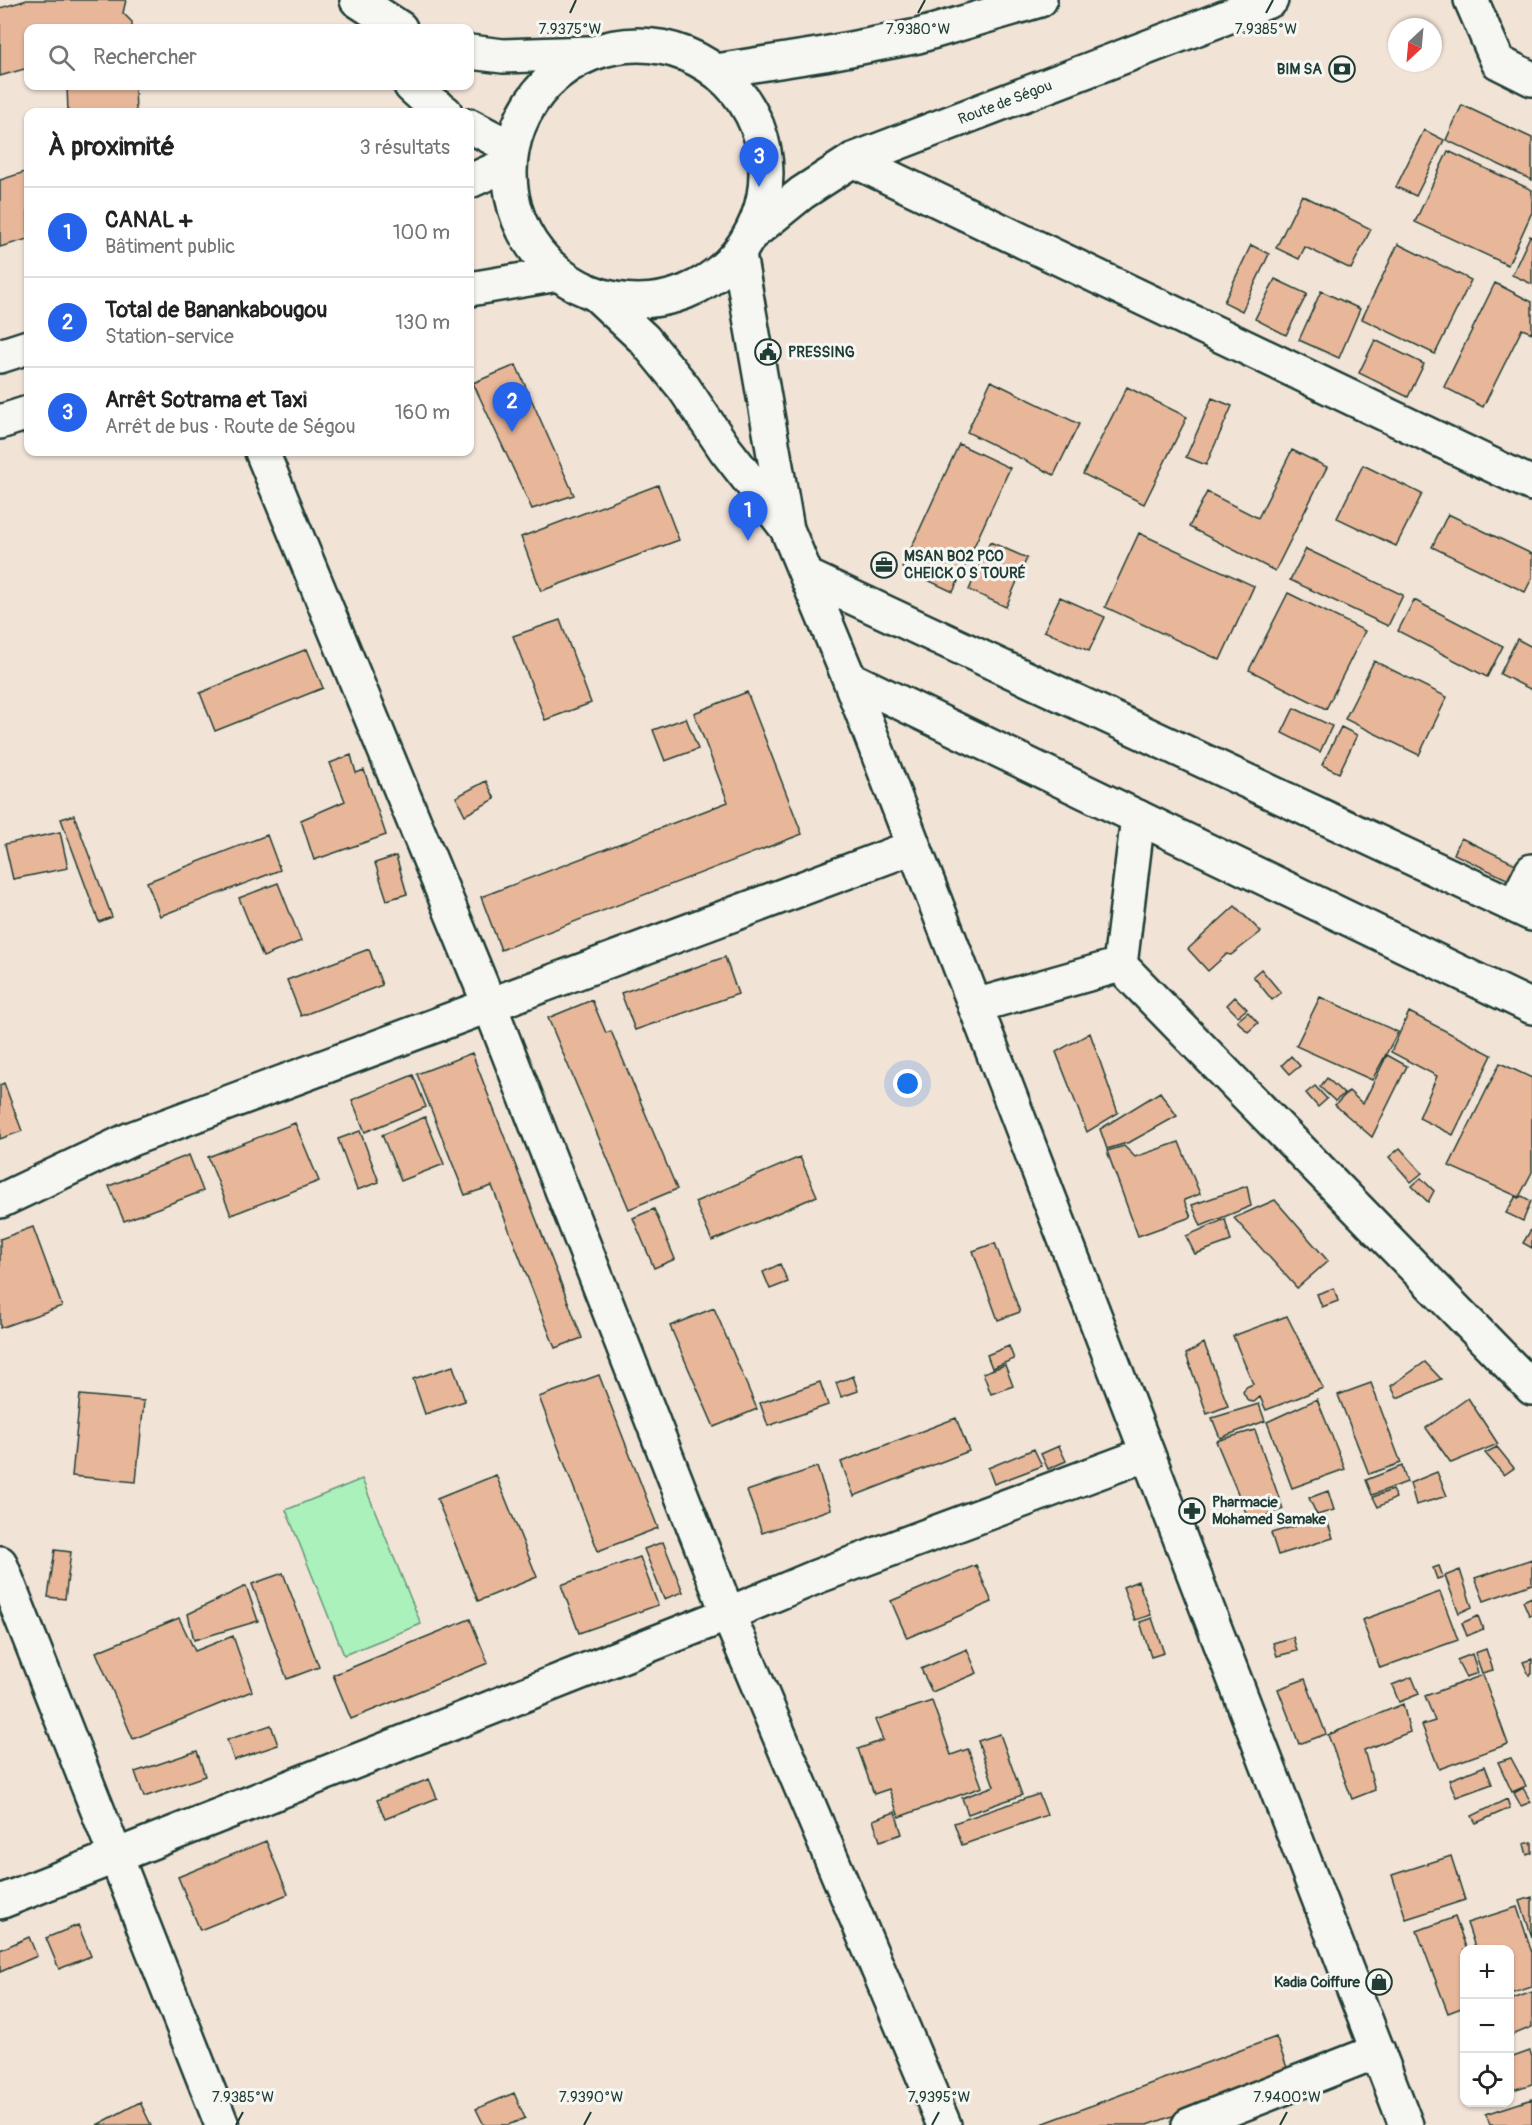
<!DOCTYPE html>
<html lang="fr">
<meta charset="utf-8">
<style>
:root{--surface:#fff;--page:#f6f6f6;--text:#222;--muted:#767676;--line:#e0e0e0;--accent:#2563eb}
body{margin:0;font-family:Pangolin,sans-serif;background:var(--page);color:var(--text)}
.controls{position:absolute;right:18px;bottom:18px;display:grid;overflow:hidden;border-radius:12px;box-shadow:0 2px 4px #0004}
.controls button{width:54px;height:54px;display:grid;place-items:center;padding:0;border:0;border-bottom:2px solid var(--line);background:var(--surface);color:var(--text);font:30px sans-serif}
.compass{position:absolute;left:1388px;top:18px;width:54px;height:54px;border-radius:50%;background:var(--surface);box-shadow:0 2px 4px #0004;rotate:206deg}
.you{position:absolute;left:908px;top:1084px;width:21px;height:21px;margin:-15px;border:4px solid #fff;border-radius:50%;background:#1a73e8;box-shadow:0 0 0 9px #1a73e833}
.badge{display:grid;place-items:center;width:39px;height:39px;border-radius:50%;background:var(--accent);color:#fff;font-size:20px;font-weight:700}
.pin{position:absolute;translate:-50% -50px;filter:drop-shadow(0 2px 3px #0008)}
.pin::after{content:'';position:absolute;top:32px;width:21px;height:18px;background:inherit;clip-path:polygon(0 0,100% 0,50% 100%)}
.list{margin:0;padding:0;list-style:none}
h2{display:flex;justify-content:space-between;align-items:center;height:78px;margin:0;padding:0 24px;font-size:26px}
h2 small{font-size:20px;font-weight:400;color:var(--muted)}
.list li{display:grid;grid-template-columns:39px 1fr auto;gap:18px;align-items:center;box-sizing:border-box;height:90px;padding:0 24px;border-top:2px solid var(--line)}
.list b{display:block;font-size:22px;white-space:nowrap}
.list p{margin:0;font-size:20px;white-space:nowrap;color:var(--muted)}
.list em{font-size:20px;font-style:normal;color:var(--muted)}
.icon{flex:none;width:33px;height:33px;fill:none;stroke:currentColor;stroke-width:2;stroke-linecap:round;stroke-linejoin:round}
.map{position:relative;flex:none;width:1532px;height:2125px;overflow:hidden}
.search{position:absolute;background:var(--surface);box-shadow:0 2px 4px #0004;left:24px;top:24px;width:450px;height:66px;display:flex;align-items:center;gap:15px;box-sizing:border-box;padding:0 21px;border-radius:12px;color:var(--muted);font-size:22px}
.panel{position:absolute;background:var(--surface);box-shadow:0 2px 4px #0004;left:24px;top:108px;width:450px;height:348px;border-radius:12px}
.map>svg:first-child{display:block}
</style>
<div class="map">
<svg width="1532" height="2125" viewBox="0 0 1532 2125">
<rect width="100%" height="100%" fill="#f2e3d7"/>
<filter id="ink" filterUnits="userSpaceOnUse"><feTurbulence type="fractalNoise" baseFrequency=".0167" numOctaves="2"/><feDisplacementMap in="SourceGraphic" scale="12" xChannelSelector="R" yChannelSelector="G"/><feConvolveMatrix kernelMatrix="1 2 1 2 8 2 1 2 1" color-interpolation-filters="sRGB"/></filter>
<g filter="url(#ink)">
<path fill="#abf1bc" stroke="#659778" stroke-width="1.5" d="M 362,1479 L 421,1624 L 344,1655 L 286,1510 Z"/>
<path fill="#e8b799" stroke="#1f3d34" stroke-width="1.5" d="M 27,0 L 126,0 L 123,13 L 132,22 L 132,28 L 28,28 L 28,68 L 0,76 L 0,8 Z
M 67,86 L 135,86 L 136,112 L 68,112 Z
M 1462,105 L 1532,138 L 1532,180 L 1446,140 Z
M 1424,130 L 1444,140 L 1416,196 L 1396,187 Z
M 1448,151 L 1532,190 L 1532,212 L 1508,265 L 1415,222 Z
M 28,171 L 28,239 L 0,247 L 0,180 Z
M 1302,195 L 1371,229 L 1351,269 L 1305,247 L 1299,259 L 1276,248 Z
M 1530,236 L 1532,237 L 1532,284 L 1512,275 Z
M 1398,244 L 1471,280 L 1435,354 L 1362,319 Z
M 1251,245 L 1269,254 L 1242,311 L 1224,302 Z
M 1275,279 L 1307,294 L 1286,335 L 1255,319 Z
M 1495,283 L 1532,302 L 1532,333 L 1522,329 L 1483,407 L 1444,387 Z
M 1321,291 L 1360,309 L 1339,358 L 1299,340 Z
M 1375,340 L 1424,364 L 1408,397 L 1359,373 Z
M 516,365 L 574,495 L 532,509 L 473,383 Z
M 991,381 L 1079,424 L 1054,475 L 967,432 Z
M 1127,387 L 1187,417 L 1144,504 L 1083,474 Z
M 1212,398 L 1232,406 L 1206,465 L 1186,457 Z
M 959,444 L 1010,468 L 953,592 L 902,568 Z
M 1292,450 L 1327,467 L 1275,571 L 1189,527 L 1207,492 L 1258,518 Z
M 1363,465 L 1422,494 L 1396,546 L 1337,518 Z
M 658,485 L 679,540 L 541,591 L 521,537 Z
M 1448,514 L 1532,554 L 1532,578 L 1525,592 L 1432,547 Z
M 1139,533 L 1254,586 L 1220,660 L 1105,607 Z
M 990,542 L 1027,558 L 1006,607 L 969,590 Z
M 1306,549 L 1403,595 L 1388,626 L 1290,580 Z
M 1288,593 L 1365,631 L 1326,709 L 1249,670 Z
M 1060,597 L 1105,617 L 1089,651 L 1044,631 Z
M 1414,600 L 1503,646 L 1487,677 L 1398,631 Z
M 560,620 L 591,703 L 545,720 L 513,636 Z
M 1517,639 L 1532,647 L 1532,690 L 1500,674 Z
M 307,649 L 323,688 L 215,731 L 200,693 Z
M 1374,661 L 1447,697 L 1419,755 L 1345,719 Z
M 747,692 L 802,834 L 501,950 L 481,897 L 728,802 L 694,713 Z
M 1294,708 L 1332,726 L 1320,752 L 1282,733 Z
M 686,718 L 698,749 L 665,761 L 653,730 Z
M 1341,727 L 1357,735 L 1339,773 L 1322,765 Z
M 351,755 L 356,773 L 364,770 L 386,835 L 314,860 L 301,820 L 345,801 L 330,763 Z
M 486,781 L 495,799 L 465,815 L 456,797 Z
M 74,815 L 112,917 L 99,922 L 61,819 Z
M 60,832 L 68,868 L 13,879 L 5,844 Z
M 267,835 L 280,870 L 160,916 L 147,882 Z
M 1461,838 L 1520,866 L 1513,882 L 1454,854 Z
M 396,856 L 407,894 L 387,900 L 375,863 Z
M 278,883 L 301,941 L 263,957 L 239,898 Z
M 1235,906 L 1261,932 L 1231,955 L 1227,954 L 1208,971 L 1188,949 Z
M 369,949 L 382,985 L 301,1016 L 287,980 Z
M 725,957 L 738,994 L 635,1030 L 621,993 Z
M 1261,969 L 1281,993 L 1272,1000 L 1253,976 Z
M 1235,997 L 1247,1009 L 1238,1016 L 1227,1005 Z
M 1320,997 L 1398,1032 L 1372,1080 L 1296,1046 Z
M 592,1000 L 606,1033 L 611,1031 L 677,1189 L 629,1209 L 548,1018 Z
M 1248,1012 L 1258,1023 L 1248,1032 L 1237,1021 Z
M 1409,1012 L 1492,1055 L 1453,1135 L 1419,1118 L 1437,1076 L 1391,1052 Z
M 1090,1033 L 1118,1113 L 1087,1132 L 1056,1052 Z
M 472,1053 L 582,1338 L 555,1348 L 492,1186 L 465,1195 L 417,1074 Z
M 1387,1055 L 1407,1066 L 1372,1137 L 1335,1105 L 1349,1091 L 1363,1104 Z
M 1291,1056 L 1300,1066 L 1290,1074 L 1282,1065 Z
M 1500,1063 L 1532,1078 L 1532,1172 L 1519,1197 L 1449,1166 Z
M 413,1075 L 426,1107 L 365,1132 L 352,1100 Z
M 1327,1078 L 1344,1094 L 1335,1101 L 1320,1087 Z
M 4,1083 L 22,1131 L 0,1139 L 0,1085 Z
M 1315,1086 L 1327,1099 L 1318,1107 L 1306,1093 Z
M 1160,1092 L 1177,1116 L 1130,1142 L 1107,1149 L 1100,1129 Z
M 425,1117 L 444,1164 L 401,1181 L 382,1135 Z
M 295,1123 L 319,1181 L 231,1215 L 208,1157 Z
M 360,1131 L 379,1182 L 357,1190 L 338,1139 Z
M 1179,1142 L 1200,1194 L 1184,1200 L 1191,1217 L 1138,1236 L 1107,1151 L 1124,1146 L 1135,1157 Z
M 1400,1148 L 1422,1173 L 1411,1182 L 1389,1157 Z
M 189,1155 L 203,1191 L 124,1221 L 109,1186 Z
M 800,1157 L 817,1196 L 712,1241 L 695,1202 Z
M 1421,1178 L 1434,1191 L 1428,1202 L 1412,1186 Z
M 1247,1186 L 1251,1206 L 1201,1226 L 1192,1205 Z
M 1516,1196 L 1518,1198 L 1522,1196 L 1531,1201 L 1523,1221 L 1506,1213 Z
M 1275,1200 L 1328,1261 L 1297,1288 L 1234,1218 Z
M 654,1209 L 675,1259 L 654,1268 L 633,1218 Z
M 1225,1219 L 1231,1241 L 1195,1254 L 1186,1236 Z
M 33,1227 L 62,1306 L 0,1328 L 0,1239 Z
M 1532,1228 L 1532,1248 L 1523,1243 Z
M 995,1243 L 1020,1312 L 998,1320 L 973,1251 Z
M 780,1264 L 788,1282 L 770,1289 L 763,1272 Z
M 1334,1288 L 1338,1301 L 1322,1307 L 1317,1294 Z
M 714,1308 L 757,1409 L 714,1427 L 670,1326 Z
M 1287,1316 L 1323,1388 L 1266,1410 L 1260,1397 L 1254,1402 L 1248,1401 L 1243,1392 L 1246,1387 L 1253,1384 L 1233,1336 Z
M 1204,1343 L 1228,1406 L 1207,1414 L 1186,1354 Z
M 1009,1346 L 1014,1359 L 992,1368 L 987,1355 Z
M 1425,1362 L 1441,1379 L 1397,1398 L 1391,1386 Z
M 1005,1365 L 1013,1386 L 991,1394 L 983,1373 Z
M 453,1366 L 465,1401 L 425,1414 L 413,1379 Z
M 599,1375 L 658,1528 L 598,1551 L 539,1397 Z
M 853,1376 L 858,1391 L 841,1397 L 836,1383 Z
M 820,1382 L 828,1405 L 768,1426 L 760,1403 Z
M 1371,1383 L 1401,1463 L 1369,1474 L 1338,1395 Z
M 80,1395 L 144,1401 L 136,1482 L 72,1476 Z
M 1468,1398 L 1498,1444 L 1451,1463 L 1426,1428 Z
M 1317,1399 L 1345,1469 L 1292,1488 L 1267,1422 Z
M 1259,1404 L 1265,1421 L 1220,1438 L 1212,1418 Z
M 956,1418 L 969,1451 L 854,1496 L 841,1462 Z
M 1255,1430 L 1283,1509 L 1250,1522 L 1216,1441 Z
M 1059,1446 L 1066,1461 L 1048,1469 L 1041,1454 Z
M 1497,1447 L 1514,1468 L 1504,1475 L 1485,1453 Z
M 1034,1449 L 1042,1466 L 994,1484 L 988,1468 Z
M 1402,1466 L 1407,1482 L 1372,1495 L 1366,1480 Z
M 817,1467 L 831,1509 L 762,1533 L 747,1491 Z
M 1437,1472 L 1447,1496 L 1416,1505 L 1410,1483 Z
M 496,1475 L 537,1577 L 478,1601 L 437,1499 Z
M 1392,1490 L 1396,1498 L 1378,1507 L 1373,1497 Z
M 1328,1491 L 1334,1510 L 1317,1515 L 1309,1498 Z
M 1326,1517 L 1333,1538 L 1278,1555 L 1271,1533 Z
M 663,1542 L 683,1592 L 664,1599 L 644,1549 Z
M 55,1550 L 71,1552 L 65,1599 L 48,1597 Z
M 640,1557 L 658,1605 L 579,1633 L 561,1585 Z
M 1532,1559 L 1532,1584 L 1484,1601 L 1475,1578 Z
M 976,1565 L 992,1602 L 907,1638 L 891,1601 Z
M 1439,1566 L 1443,1577 L 1437,1579 L 1433,1568 Z
M 1460,1570 L 1472,1607 L 1459,1613 L 1445,1576 Z
M 283,1573 L 319,1667 L 287,1679 L 252,1584 Z
M 1138,1581 L 1151,1615 L 1135,1620 L 1123,1587 Z
M 246,1586 L 258,1621 L 194,1640 L 188,1614 Z
M 1440,1592 L 1458,1640 L 1380,1668 L 1362,1620 Z
M 1532,1597 L 1532,1614 L 1529,1615 L 1523,1601 Z
M 1478,1616 L 1483,1629 L 1467,1636 L 1462,1623 Z
M 179,1618 L 195,1651 L 233,1636 L 252,1691 L 133,1739 L 96,1652 Z
M 1152,1618 L 1164,1653 L 1151,1657 L 1140,1622 Z
M 470,1619 L 488,1663 L 351,1719 L 333,1675 Z
M 1293,1637 L 1297,1651 L 1277,1656 L 1273,1643 Z
M 967,1649 L 977,1673 L 932,1692 L 921,1669 Z
M 1486,1649 L 1493,1670 L 1482,1673 L 1475,1653 Z
M 1472,1654 L 1478,1673 L 1466,1677 L 1457,1660 Z
M 1532,1659 L 1532,1674 L 1529,1675 L 1523,1662 Z
M 1483,1675 L 1508,1744 L 1439,1769 L 1422,1725 L 1435,1721 L 1425,1696 Z
M 1412,1677 L 1419,1694 L 1399,1702 L 1392,1685 Z
M 1305,1679 L 1326,1734 L 1299,1744 L 1278,1689 Z
M 932,1701 L 951,1755 L 968,1749 L 982,1787 L 899,1817 L 889,1789 L 874,1794 L 858,1749 L 883,1740 L 875,1720 Z
M 1403,1704 L 1410,1732 L 1364,1750 L 1375,1790 L 1352,1799 L 1328,1735 Z
M 271,1725 L 278,1745 L 234,1760 L 227,1740 Z
M 1000,1734 L 1022,1795 L 968,1814 L 962,1798 L 994,1786 L 978,1741 Z
M 197,1751 L 205,1776 L 144,1797 L 135,1772 Z
M 1511,1758 L 1526,1786 L 1512,1792 L 1498,1762 Z
M 1485,1766 L 1492,1784 L 1456,1797 L 1449,1780 Z
M 429,1779 L 437,1798 L 385,1819 L 377,1800 Z
M 1523,1788 L 1531,1802 L 1521,1806 L 1514,1793 Z
M 1039,1794 L 1047,1815 L 962,1845 L 954,1823 Z
M 1507,1799 L 1510,1808 L 1476,1823 L 1472,1816 Z
M 895,1812 L 902,1834 L 880,1841 L 873,1820 Z
M 266,1841 L 288,1894 L 200,1930 L 178,1877 Z
M 1532,1842 L 1532,1853 L 1527,1855 L 1524,1844 Z
M 1451,1856 L 1465,1900 L 1406,1919 L 1392,1875 Z
M 1532,1897 L 1532,1937 L 1520,1901 Z
M 1517,1907 L 1532,1952 L 1532,1987 L 1510,1994 L 1510,1950 L 1476,1950 L 1467,1923 Z
M 1455,1917 L 1467,1950 L 1464,1950 L 1464,2007 L 1448,2013 L 1417,1931 Z
M 78,1925 L 91,1956 L 59,1969 L 46,1938 Z
M 29,1937 L 37,1956 L 0,1972 L 0,1950 Z
M 1532,1992 L 1532,2027 L 1510,2036 L 1510,2000 Z
M 1276,2037 L 1289,2073 L 1148,2125 L 1039,2125 Z
M 1530,2051 L 1532,2057 L 1532,2084 L 1510,2091 L 1510,2058 Z
M 514,2093 L 525,2118 L 508,2125 L 484,2125 L 476,2109 Z
M 1532,2099 L 1532,2125 L 1490,2125 L 1486,2114 Z
M 140,2102 L 151,2125 L 97,2125 Z"/>
<g fill="none" stroke-linecap="round" stroke-linejoin="round">
<g stroke="#1f3d34" stroke-width="38">
<path id="street" d="M 357,0 L 400,28
M 1471,0 L 1498,62 L 1532,79
M 470,52 L 503,56 L 589,53
M 411,86 L 422,96 L 445,112
M 470,126 L 510,147
M 853,160 L 1532,484
M 262,452 L 490,1006 L 728,1614 L 944,2125
M 1515,905 L 1532,871
M 1120,965 L 1138,817
M 975,1006 L 1120,965 L 1532,1388
M 0,1201 L 131,1139 L 913,847
M 0,1563 L 222,2125
M 0,1902 L 728,1614 L 816,1577 L 1147,1454
M 1189,2125 L 1378,2051"/>
</g>
<g stroke="#1f3d34" stroke-width="38">
<path id="secondary" d="M 739,254 L 787,529 L 849,678 L 1406,2125
M 598,296 L 644,339 L 684,388 L 725,449 L 785,526
M 807,576 L 1532,914
M 849,678 L 1532,1007"/>
</g>
<g stroke="#1f3d34" stroke-width="38">
<path id="highway" d="M510 173a128 128 0 1 1 256 0a128 128 0 1 1-256 0Z
M 716,71 L 824,54 L 918,36 L 1040,0
M 470,181 L 508,164
M 754,232 L 802,193 L 853,160 L 1271,0
M 470,289 L 558,274
M 0,356 L 28,347
M 0,422 L 28,413"/>
</g>
<use href="#street" stroke="#f6f6f2" stroke-width="33"/>
<use href="#secondary" stroke="#f6f6f2" stroke-width="33"/>
<use href="#highway" stroke="#f6f6f2" stroke-width="33"/>
</g>
</g>
<path fill="none" stroke="#1f3d34" stroke-width="2" d="M 570,13 L 576,0M 918,13 L 925,0M 1266,13 L 1273,0M 236,2125 L 243,2112M 584,2125 L 591,2112M 932,2125 L 939,2112M 1280,2125 L 1287,2112"/>
<defs>
<g id="bank-ring" transform="scale(1.35)"><circle r="9.5" fill="#f6f6f2" stroke="#1f3d34" stroke-width="1.5"/><path d="M-6-4H6V4H-6ZM0-2.3a2.3 2.3 0 1 0 0 4.6a2.3 2.3 0 1 0 0-4.6Z" fill="#1f3d34"/></g>
<g id="civic-ring" transform="scale(1.35)"><circle r="9.5" fill="#f6f6f2" stroke="#1f3d34" stroke-width="1.5"/><path d="M-.6-6.5H3V-4.5H.6V-3L4-1V1h2V6H-6V1h2V-1L-.6-3ZM-1.2 2.5V6h2.4V2.5Z" fill="#1f3d34"/></g>
<g id="office-ring" transform="scale(1.35)"><circle r="9.5" fill="#f6f6f2" stroke="#1f3d34" stroke-width="1.5"/><path d="M-6-3h4V-5.5h4V-3h4V5H-6ZM-1-4.5V-3h2v-1.5ZM-6 0V1H6V0Z" fill="#1f3d34"/></g>
<g id="pharmacy-ring" transform="scale(1.35)"><circle r="9.5" fill="#f6f6f2" stroke="#1f3d34" stroke-width="1.5"/><path d="M-2-6h4v4h4v4h-4v4h-4v-4h-4v-4h4Z" fill="#1f3d34"/></g>
<g id="shop-ring" transform="scale(1.35)"><circle r="9.5" fill="#f6f6f2" stroke="#1f3d34" stroke-width="1.5"/><path d="M-5-2.5h2.3a2.7 3.5 0 0 1 5.4 0H5L5.5 6h-11ZM-1.5-2.5h3a1.5 2.3 0 0 0-3 0Z" fill="#1f3d34"/></g>
</defs>
<g fill-rule="evenodd">
<use href="#bank-ring" x="1342" y="69"/>
<use href="#civic-ring" x="768" y="352"/>
<use href="#office-ring" x="884" y="565"/>
<use href="#pharmacy-ring" x="1192" y="1511"/>
<use href="#shop-ring" x="1379" y="1982"/>
</g>
<g text-anchor="middle" stroke-width="6" stroke-linejoin="round" paint-order="stroke">
<g font-size="15" font-weight="bold" fill="#1f3d34" stroke="#f6f6f2" text-anchor="start">
<text x="1322" y="74" text-anchor="end">BIM SA</text>
<text x="788" y="357">PRESSING</text>
<text x="904" y="561">MSAN B02 PCO<tspan x="904" dy="17">CHEICK O S TOURÉ</tspan></text>
<text x="1212" y="1507">Pharmacie<tspan x="1212" dy="17">Mohamed Samake</tspan></text>
<text x="1360" y="1987" text-anchor="end">Kadia Coiffure</text>
</g>
<g font-size="15" fill="#1f3d34" stroke="#f6f6f2">
<text transform="translate(1005 102) rotate(-21)" y="5">Route de Ségou</text>
</g>
</g>
<g font-size="15" text-anchor="middle" fill="#1f3d34" stroke="#f6f6f2" stroke-width="6" stroke-linejoin="round" paint-order="stroke">
<text x="570" y="34">7.9375°W</text>
<text x="918" y="34">7.9380°W</text>
<text x="1266" y="34">7.9385°W</text>
<text x="243" y="2102">7.9385°W</text>
<text x="591" y="2102">7.9390°W</text>
<text x="939" y="2102">7.9395°W</text>
<text x="1287" y="2102">7.9400°W</text>
</g>
</svg>
<div class="controls">
<button>+</button>
<button>−</button>
<button><svg class="icon" aria-label="locate" viewBox="0 0 24 24"><circle cx="12" cy="12" r="6"/><path d="M12 2v4M12 18v4M2 12h4M18 12h4"/></svg></button>
</div>
<svg class="compass" viewBox="-18 -18 36 36"><path d="M0-13l5 13h-10z" fill="#e53935"/><path d="M0 13l5-13h-10z" fill="#767676"/></svg>
<div class="you"></div>
<div class="pin badge" style="left:748px;top:541px">1</div>
<div class="pin badge" style="left:512px;top:432px">2</div>
<div class="pin badge" style="left:759px;top:187px">3</div>
<div class="search"><svg class="icon" aria-label="search" viewBox="0 0 24 24"><circle cx="10" cy="10" r="6"/><path d="M15 15l6 6"/></svg>Rechercher</div>
<section class="panel">
<h2>À proximité<small>3 résultats</small></h2>
<ul class="list">
<li><span class="badge">1</span><div><b>CANAL +</b><p>Bâtiment public</p></div><em>100 m</em></li>
<li><span class="badge">2</span><div><b>Total de Banankabougou</b><p>Station-service</p></div><em>130 m</em></li>
<li><span class="badge">3</span><div><b>Arrêt Sotrama et Taxi</b><p>Arrêt de bus · Route de Ségou</p></div><em>160 m</em></li>
</ul>
</section>
</div>
